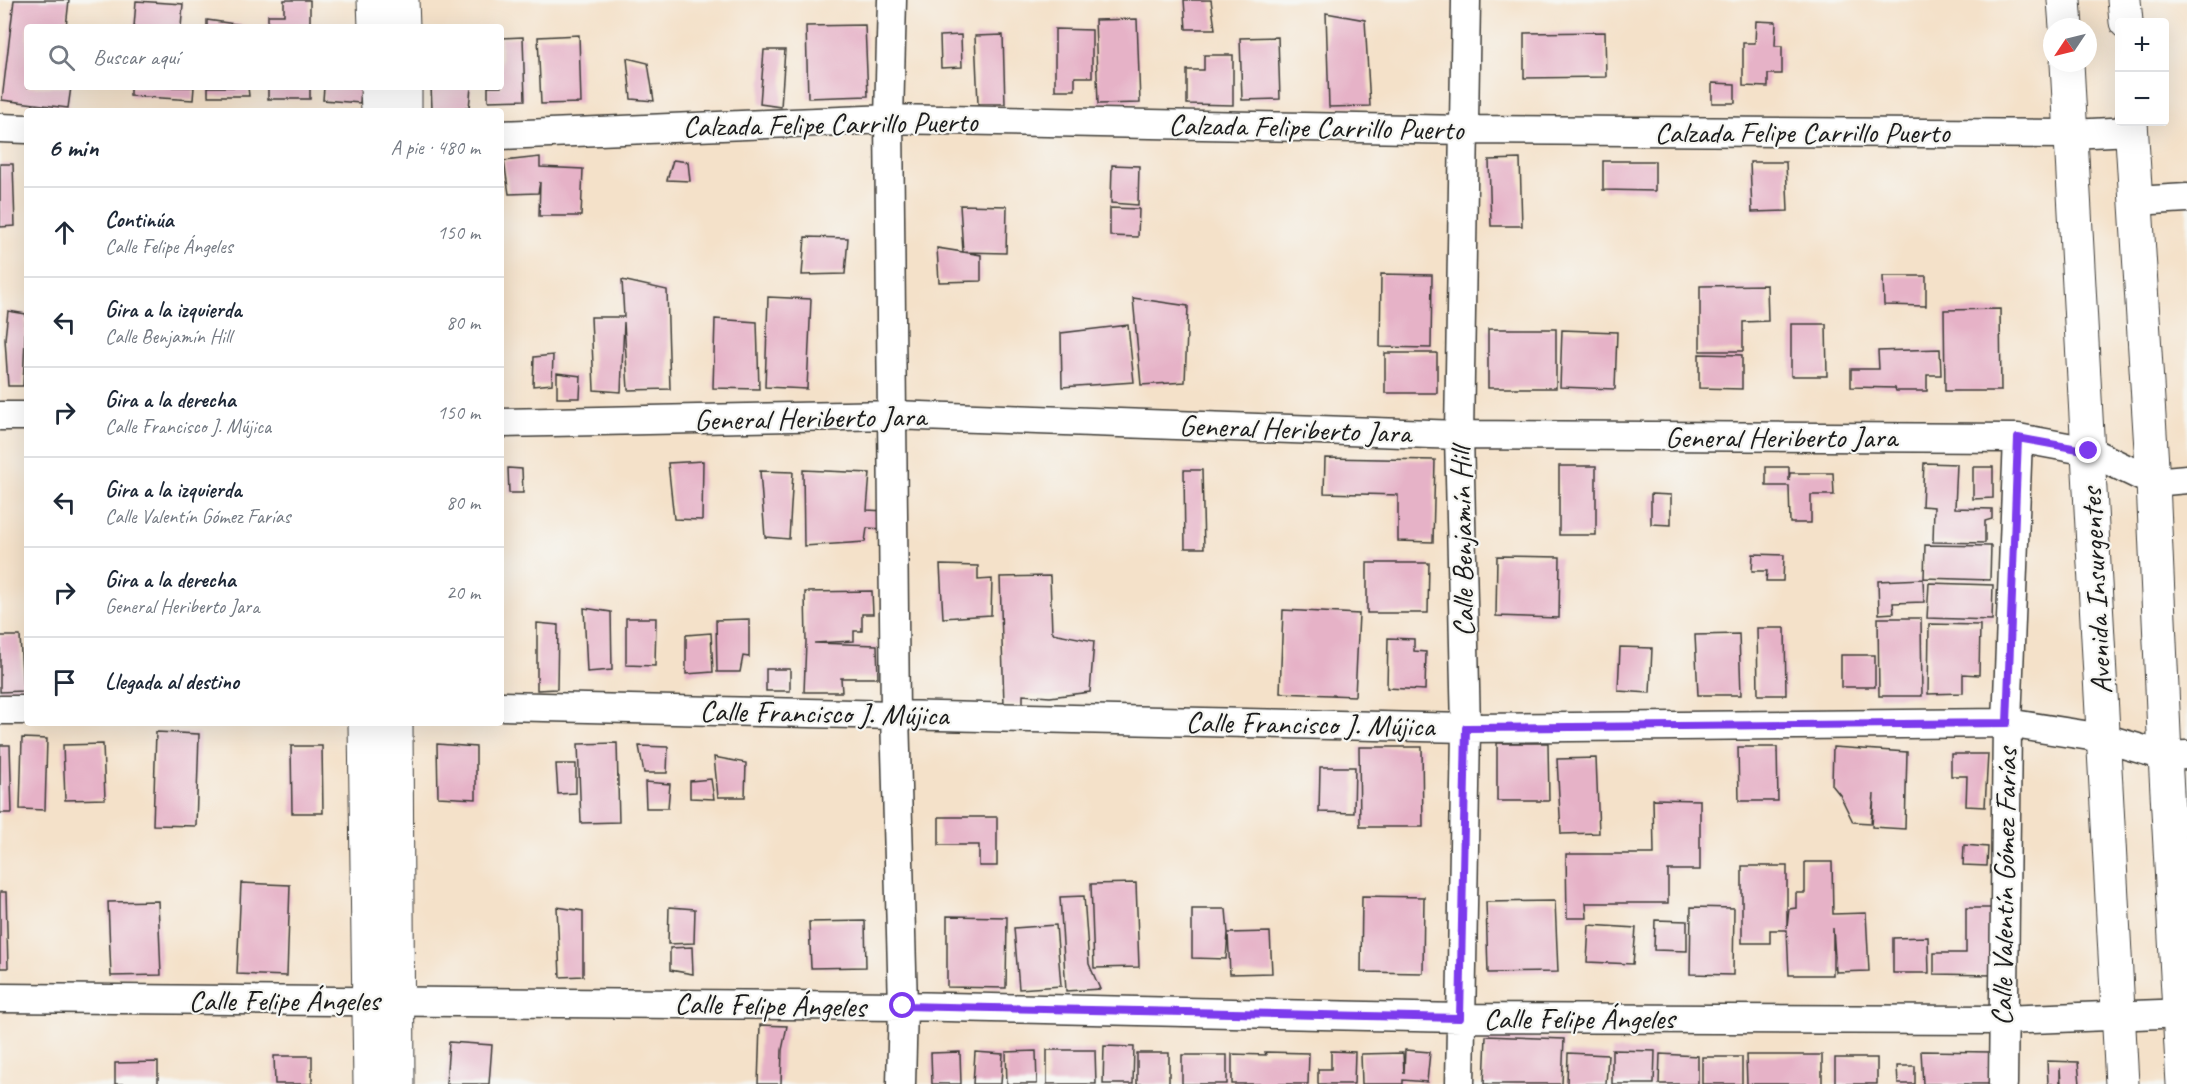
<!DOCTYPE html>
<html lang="es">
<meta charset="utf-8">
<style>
:root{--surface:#fff;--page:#f2f2f3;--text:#1f2937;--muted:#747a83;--line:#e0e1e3}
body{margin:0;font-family:Caveat,sans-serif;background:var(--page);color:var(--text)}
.controls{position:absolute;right:18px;top:18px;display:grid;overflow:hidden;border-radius:6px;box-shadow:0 6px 24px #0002}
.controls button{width:54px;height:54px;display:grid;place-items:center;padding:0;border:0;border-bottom:2px solid var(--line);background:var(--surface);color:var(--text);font:30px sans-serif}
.compass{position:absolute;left:2043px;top:18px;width:54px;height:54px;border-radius:50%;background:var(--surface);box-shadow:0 6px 24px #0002;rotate:235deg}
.stop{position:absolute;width:18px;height:18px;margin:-14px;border:4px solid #7c3aed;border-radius:50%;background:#fff}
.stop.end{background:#7c3aed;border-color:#fff;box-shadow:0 2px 6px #0008}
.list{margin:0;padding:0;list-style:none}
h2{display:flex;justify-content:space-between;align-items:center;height:78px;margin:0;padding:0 24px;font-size:26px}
h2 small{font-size:20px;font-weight:400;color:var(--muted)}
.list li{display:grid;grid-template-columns:39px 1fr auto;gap:18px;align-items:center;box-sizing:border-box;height:90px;padding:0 24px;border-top:2px solid var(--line)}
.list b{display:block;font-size:22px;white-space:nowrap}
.list p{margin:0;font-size:20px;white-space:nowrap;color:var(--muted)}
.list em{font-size:20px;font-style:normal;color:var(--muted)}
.icon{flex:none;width:33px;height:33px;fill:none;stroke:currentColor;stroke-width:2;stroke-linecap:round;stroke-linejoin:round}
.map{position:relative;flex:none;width:2187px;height:1084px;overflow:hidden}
.search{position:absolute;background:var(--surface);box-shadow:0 6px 24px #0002;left:24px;top:24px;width:480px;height:66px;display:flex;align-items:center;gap:15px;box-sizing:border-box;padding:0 21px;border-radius:6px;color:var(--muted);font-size:22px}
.panel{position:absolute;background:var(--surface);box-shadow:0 6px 24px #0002;left:24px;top:108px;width:480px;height:618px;border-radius:6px}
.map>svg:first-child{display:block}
</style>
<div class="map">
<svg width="2187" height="1084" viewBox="0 0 2187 1084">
<rect width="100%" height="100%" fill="#f6f6f2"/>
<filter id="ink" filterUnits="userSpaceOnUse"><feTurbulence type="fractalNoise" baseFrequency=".0167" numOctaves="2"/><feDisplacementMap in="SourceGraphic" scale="12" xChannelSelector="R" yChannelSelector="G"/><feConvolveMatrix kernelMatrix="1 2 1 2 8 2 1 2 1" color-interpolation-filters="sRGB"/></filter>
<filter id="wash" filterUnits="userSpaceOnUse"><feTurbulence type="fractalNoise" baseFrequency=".008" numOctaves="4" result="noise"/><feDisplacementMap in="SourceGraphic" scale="24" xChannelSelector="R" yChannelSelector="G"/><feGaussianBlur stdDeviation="1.35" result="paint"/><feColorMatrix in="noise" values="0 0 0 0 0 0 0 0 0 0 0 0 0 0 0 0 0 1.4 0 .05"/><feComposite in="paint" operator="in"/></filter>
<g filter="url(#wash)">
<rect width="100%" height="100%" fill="#f4e1c9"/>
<g id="blocks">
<path fill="#e6b2c7" d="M 14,0 L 69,0 L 66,27 L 27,27 L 27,87 L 71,87 L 68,108 L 2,100 Z
M 284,0 L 310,0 L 310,27 L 268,27 L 268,15 L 284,15 Z
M 1184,0 L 1211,0 L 1215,29 L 1186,29 Z
M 136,1 L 183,4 L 181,27 L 134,27 Z
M 1326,13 L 1365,20 L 1370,106 L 1329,107 Z
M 1137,19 L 1140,103 L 1098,104 L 1095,20 Z
M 207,20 L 249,26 L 249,27 L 207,27 Z
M 1756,21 L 1776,22 L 1775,46 L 1782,46 L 1782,74 L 1768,74 L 1768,87 L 1743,86 L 1743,43 L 1755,43 Z
M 865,25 L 868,96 L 808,98 L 806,26 Z
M 1055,29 L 1092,30 L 1092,77 L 1075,77 L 1075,90 L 1055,90 Z
M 1605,32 L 1606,77 L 1524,78 L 1524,33 Z
M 579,35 L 581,103 L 541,104 L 538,37 Z
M 961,35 L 962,67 L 941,68 L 940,36 Z
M 1003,35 L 1005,104 L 978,104 L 975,36 Z
M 523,37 L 525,100 L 488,101 L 488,87 L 501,87 L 501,38 Z
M 1278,37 L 1280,99 L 1242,100 L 1240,38 Z
M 764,50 L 785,50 L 781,107 L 760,104 Z
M 1204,55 L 1233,55 L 1233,105 L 1187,104 L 1187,70 L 1204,70 Z
M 627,58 L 648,63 L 654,101 L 631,99 Z
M 1712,83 L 1735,84 L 1735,103 L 1712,103 Z
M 130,87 L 194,87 L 193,100 L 130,96 Z
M 208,87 L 248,87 L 249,96 L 208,96 Z
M 268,87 L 310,87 L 310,99 L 268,99 Z
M 324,87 L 361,87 L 360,103 L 323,100 Z
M 431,87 L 471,87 L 469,108 L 432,109 Z
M 540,157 L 540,167 L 583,169 L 581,216 L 539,216 L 540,182 L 538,193 L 509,194 L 504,161 Z
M 1520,159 L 1522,226 L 1491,226 L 1489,160 Z
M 673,160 L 688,162 L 690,181 L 667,180 Z
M 1603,161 L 1655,161 L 1655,191 L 1603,190 Z
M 1750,162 L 1786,162 L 1788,211 L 1752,212 Z
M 0,164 L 13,164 L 15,226 L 0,227 Z
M 1112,165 L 1139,166 L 1138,205 L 1111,203 Z
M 960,205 L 1007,206 L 1006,253 L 963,252 L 981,255 L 981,281 L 939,282 L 937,248 L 963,252 Z
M 1110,208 L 1139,209 L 1138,237 L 1110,236 Z
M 805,237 L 848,238 L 845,274 L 802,275 Z
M 1381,274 L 1432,275 L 1431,348 L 1380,347 Z
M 1883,276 L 1926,276 L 1926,306 L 1884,305 Z
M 622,280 L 667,290 L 670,389 L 628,390 L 624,322 L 621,392 L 594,390 L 591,317 L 624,317 Z
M 1767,285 L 1768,321 L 1743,322 L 1743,351 L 1700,351 L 1700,286 Z
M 768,297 L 811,299 L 807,389 L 765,387 Z
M 1133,298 L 1188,306 L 1185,382 L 1141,385 Z
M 2000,309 L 2001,391 L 1945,391 L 1944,310 Z
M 8,311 L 26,314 L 23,386 L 8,386 L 5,339 Z
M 715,319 L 757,322 L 759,389 L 713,388 Z
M 1791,324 L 1826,324 L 1827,376 L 1791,376 Z
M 1128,325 L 1134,382 L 1062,387 L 1061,333 Z
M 1488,329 L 1556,329 L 1556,388 L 1488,388 Z
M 1562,330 L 1617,332 L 1615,389 L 1560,387 Z
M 1940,349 L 1941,375 L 1927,375 L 1927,391 L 1896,391 L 1895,388 L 1851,387 L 1851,369 L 1879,369 L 1878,351 Z
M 1385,353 L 1437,353 L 1437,393 L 1385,393 Z
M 1699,354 L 1742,355 L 1742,389 L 1699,388 Z
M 553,355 L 552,384 L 533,386 L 534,357 Z
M 557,373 L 581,376 L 580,398 L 557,398 Z
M 1325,458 L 1435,460 L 1433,542 L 1398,541 L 1398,495 L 1324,493 Z
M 703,461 L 702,520 L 674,519 L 668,463 Z
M 1924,463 L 1957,464 L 1955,508 L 1992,509 L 1992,519 L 1985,521 L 1985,543 L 1933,542 L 1934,507 L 1922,506 Z
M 1559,466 L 1596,466 L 1596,535 L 1559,535 Z
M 1766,467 L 1789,467 L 1789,481 L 1790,473 L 1833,473 L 1834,495 L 1811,495 L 1811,523 L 1790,523 L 1789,486 L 1766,486 Z
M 1973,467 L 1993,467 L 1993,498 L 1973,499 Z
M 508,468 L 522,469 L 523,493 L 509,493 Z
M 803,470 L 870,473 L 867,510 L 886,511 L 885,529 L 867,528 L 865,542 L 804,546 Z
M 1184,470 L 1202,470 L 1204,548 L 1185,548 Z
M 760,471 L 793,472 L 789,539 L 765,537 Z
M 1651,494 L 1671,495 L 1671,525 L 1651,524 Z
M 1925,545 L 1991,546 L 1990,580 L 1924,578 Z
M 1753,554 L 1784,555 L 1783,581 L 1766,581 L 1767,571 L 1752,571 Z
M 1497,556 L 1560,557 L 1559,618 L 1496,616 Z
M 1367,563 L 1429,563 L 1428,613 L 1367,613 Z
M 940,565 L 978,566 L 978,580 L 992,579 L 991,615 L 943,618 Z
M 1050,576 L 1052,633 L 1094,641 L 1090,692 L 1050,697 L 1023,695 L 1023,704 L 1004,705 L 1000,577 Z
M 1923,579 L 1924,602 L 1893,603 L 1894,613 L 1879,614 L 1878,581 Z
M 1929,583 L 1993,585 L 1992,620 L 1927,618 Z
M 872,591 L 873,614 L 862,614 L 862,631 L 854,631 L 854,641 L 814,643 L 877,645 L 878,678 L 841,678 L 842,692 L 804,692 L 806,642 L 805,592 Z
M 584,608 L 611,612 L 612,670 L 587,672 Z
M 1283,610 L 1359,614 L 1355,696 L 1280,693 Z
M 626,618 L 656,618 L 655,666 L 626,665 Z
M 1878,618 L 1921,618 L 1922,696 L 1879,696 Z
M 749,619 L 749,657 L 743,656 L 740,672 L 717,672 L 716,620 Z
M 537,623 L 558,625 L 557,689 L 537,690 Z
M 1929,624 L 1980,625 L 1979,675 L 1963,674 L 1963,693 L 1928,694 Z
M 1757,628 L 1785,628 L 1786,695 L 1758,695 Z
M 711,633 L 713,672 L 686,674 L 686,635 Z
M 1739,634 L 1741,695 L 1698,695 L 1695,635 Z
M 0,636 L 20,636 L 23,691 L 0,692 Z
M 1388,638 L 1414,639 L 1414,651 L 1426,652 L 1425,690 L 1387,688 Z
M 1620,647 L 1652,648 L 1650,693 L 1618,691 Z
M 1841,655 L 1875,655 L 1875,687 L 1841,687 Z
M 766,669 L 790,669 L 790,691 L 766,691 Z
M 156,732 L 199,734 L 196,826 L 153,825 Z
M 22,738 L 47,739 L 45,810 L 20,809 Z
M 617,743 L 619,822 L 581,823 L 578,744 Z
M 1497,743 L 1548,743 L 1549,801 L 1497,801 Z
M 103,744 L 105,799 L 65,800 L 63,745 Z
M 437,744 L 476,747 L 476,799 L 438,797 Z
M 0,745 L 10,745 L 12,813 L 0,813 Z
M 291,746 L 322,746 L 323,813 L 292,813 Z
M 639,746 L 668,747 L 667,773 L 644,773 Z
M 1359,747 L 1422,747 L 1423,827 L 1360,827 Z
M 1738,747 L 1777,747 L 1778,801 L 1739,801 Z
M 1833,747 L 1907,752 L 1905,829 L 1872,827 L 1874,794 L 1871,823 L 1853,822 L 1840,795 L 1832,785 Z
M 1951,754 L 1988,754 L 1985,807 L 1966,806 L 1967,776 L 1951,776 Z
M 714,757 L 746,763 L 745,797 L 718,797 Z
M 1596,758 L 1599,833 L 1561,834 L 1557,759 Z
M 556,764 L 576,764 L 576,793 L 558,794 Z
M 1320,767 L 1355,767 L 1354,813 L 1319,812 Z
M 711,779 L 714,799 L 690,798 L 690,781 Z
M 645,782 L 670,784 L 668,808 L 646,808 Z
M 1653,799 L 1700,800 L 1700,870 L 1668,870 L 1668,903 L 1586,903 L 1587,918 L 1567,918 L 1566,854 L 1654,854 Z
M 939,817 L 997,817 L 997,866 L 979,866 L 979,845 L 939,845 Z
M 1964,845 L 1988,847 L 1987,866 L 1963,865 Z
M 1805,862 L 1832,862 L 1833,914 L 1866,913 L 1869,971 L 1836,972 L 1833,928 L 1833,975 L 1789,975 L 1787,930 L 1770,930 L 1770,943 L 1742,943 L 1742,866 L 1787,866 L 1787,928 L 1789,909 L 1796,908 L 1796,893 L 1805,893 Z
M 241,883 L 290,885 L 287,976 L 237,974 Z
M 1136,883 L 1139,967 L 1094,968 L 1091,884 Z
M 0,892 L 6,892 L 8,968 L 0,968 Z
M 1084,896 L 1089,964 L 1100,989 L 1066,991 L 1060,897 Z
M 1362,896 L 1424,897 L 1423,973 L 1361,972 Z
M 158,901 L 161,975 L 111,976 L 108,902 Z
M 1555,901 L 1558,972 L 1488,973 L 1486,902 Z
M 557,907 L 583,911 L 583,976 L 560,977 Z
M 669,907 L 695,909 L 694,943 L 668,944 Z
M 1691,907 L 1734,908 L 1733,975 L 1690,974 Z
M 1966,908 L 1992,908 L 1992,975 L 1934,974 L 1934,953 L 1966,953 Z
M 1192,909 L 1226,909 L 1228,933 L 1226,959 L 1192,958 Z
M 947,916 L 1007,917 L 1006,988 L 947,987 Z
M 1655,920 L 1687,921 L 1687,951 L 1654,950 Z
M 865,921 L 866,967 L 811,968 L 809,922 Z
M 1056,925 L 1061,986 L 1019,989 L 1014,928 Z
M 1589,925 L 1636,928 L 1633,964 L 1587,962 Z
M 1270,932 L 1272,973 L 1230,974 L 1228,933 Z
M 1928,937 L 1929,973 L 1893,973 L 1893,938 Z
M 692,947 L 693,974 L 670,970 L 670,948 Z
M 760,1025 L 787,1026 L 782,1050 L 781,1084 L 758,1084 Z
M 1486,1036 L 1564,1039 L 1562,1084 L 1484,1084 Z
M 449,1042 L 492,1045 L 489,1084 L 446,1084 Z
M 1104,1046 L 1134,1047 L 1133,1084 L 1103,1084 Z
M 1047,1050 L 1095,1050 L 1096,1084 L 1047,1084 Z
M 1405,1050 L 1430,1052 L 1427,1082 L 1403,1080 L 1403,1084 L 1362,1084 L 1361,1054 L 1403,1053 L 1404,1074 Z
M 1612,1050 L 1655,1051 L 1654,1084 L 1612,1084 Z
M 1036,1051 L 1037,1084 L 1007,1084 L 1006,1052 Z
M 1331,1051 L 1355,1052 L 1354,1084 L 1318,1084 L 1318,1069 L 1331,1069 Z
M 1921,1051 L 1991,1052 L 1991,1084 L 1923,1084 Z
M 960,1052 L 961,1084 L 932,1084 L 931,1053 Z
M 975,1052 L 1003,1054 L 1001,1084 L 973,1084 Z
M 1265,1052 L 1309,1053 L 1308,1084 L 1232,1084 L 1232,1054 L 1266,1055 Z
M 1137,1053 L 1169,1053 L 1169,1084 L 1137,1084 Z
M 1568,1053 L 1608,1055 L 1606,1084 L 1567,1084 Z
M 1660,1054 L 1698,1056 L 1698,1084 L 1659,1084 Z
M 1182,1055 L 1227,1055 L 1227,1084 L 1182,1084 Z
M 1746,1055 L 1822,1055 L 1822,1084 L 1747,1084 Z
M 274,1056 L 312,1056 L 312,1084 L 275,1084 Z
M 1702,1057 L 1742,1057 L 1742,1084 L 1702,1084 Z
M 1835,1058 L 1877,1058 L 1877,1084 L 1835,1084 Z
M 2047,1061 L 2078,1062 L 2080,1084 L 2061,1084 L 2060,1068 L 2060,1084 L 2048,1084 Z
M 158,1062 L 158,1084 L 115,1084 L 115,1063 Z
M 1897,1066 L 1915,1066 L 1915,1084 L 1898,1084 Z"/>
</g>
</g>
<g filter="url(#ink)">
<use href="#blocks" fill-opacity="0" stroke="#3c3a36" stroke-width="1.5"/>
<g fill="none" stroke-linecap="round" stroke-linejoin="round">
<g stroke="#3c3a36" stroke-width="31">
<path id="minor" d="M 892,0 L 889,119 L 895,714 L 903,1006 L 901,1084
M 0,128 L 27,129
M 501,135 L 889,119 L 1466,130 L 2071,134 L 2131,131
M 2135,201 L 2187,198
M 0,416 L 27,416
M 501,423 L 893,415 L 1459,435 L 2018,438 L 2089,451 L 2153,482 L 2187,479
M 501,706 L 1466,728 L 2007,723 L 2103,738 L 2165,756 L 2187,755
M 0,710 L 27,710
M 0,998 L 903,1006 L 1460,1018 L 2002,1020 L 2187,1013
M 1460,1084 L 1466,728 L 1459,435 L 1466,0
M 2003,1084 L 2007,723 L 2018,438"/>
</g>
<g stroke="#3c3a36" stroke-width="35">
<path id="tertiary" d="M 374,0 L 375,27
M 402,0 L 403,27
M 377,87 L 378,111
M 405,87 L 405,111
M 365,723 L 370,1084
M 396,723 L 398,1084"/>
</g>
<g stroke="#3c3a36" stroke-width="35">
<path id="primary" d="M 2064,0 L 2066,27
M 2124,0 L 2126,22
M 2067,63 L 2122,1084
M 2131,122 L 2153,482 L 2165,756 L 2183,1084"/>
</g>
<use href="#minor" stroke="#fff" stroke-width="28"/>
<use href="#tertiary" stroke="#fff" stroke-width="33"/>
<use href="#primary" stroke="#fff" stroke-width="33"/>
</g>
</g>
<g fill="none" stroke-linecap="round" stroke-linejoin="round" filter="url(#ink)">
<path stroke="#7c3aed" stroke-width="8" d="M 903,1006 L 1460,1018 L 1466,728 L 2007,723 L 2018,438 L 2089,451"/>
</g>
<g text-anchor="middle" stroke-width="4.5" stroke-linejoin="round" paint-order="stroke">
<g font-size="30" fill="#1c1c1c" stroke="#f6f6f2">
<text transform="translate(830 124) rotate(-1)" y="10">Calzada Felipe Carrillo Puerto</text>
<text transform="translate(1316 127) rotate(1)" y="10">Calzada Felipe Carrillo Puerto</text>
<text x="1802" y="142">Calzada Felipe Carrillo Puerto</text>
<text transform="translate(810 418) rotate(-1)" y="10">General Heriberto Jara</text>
<text transform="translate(1295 429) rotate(2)" y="10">General Heriberto Jara</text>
<text x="1781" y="447">General Heriberto Jara</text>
<text transform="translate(1462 542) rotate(-91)" y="10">Calle Benjamín Hill</text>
<text transform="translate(2096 591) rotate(-93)" y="10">Avenida Insurgentes</text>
<text transform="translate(824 713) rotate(1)" y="10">Calle Francisco J. Mújica</text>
<text transform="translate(1310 724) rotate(1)" y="10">Calle Francisco J. Mújica</text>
<text transform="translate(2004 887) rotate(-89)" y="10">Calle Valentín Gómez Farías</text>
<text x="284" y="1010">Calle Felipe Ángeles</text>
<text transform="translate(770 1005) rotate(1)" y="10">Calle Felipe Ángeles</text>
<text x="1579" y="1028">Calle Felipe Ángeles</text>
</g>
</g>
</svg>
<div class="controls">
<button>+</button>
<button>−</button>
</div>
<svg class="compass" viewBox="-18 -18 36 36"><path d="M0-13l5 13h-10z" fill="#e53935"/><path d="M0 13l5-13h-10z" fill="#747a83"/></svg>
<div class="stop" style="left:903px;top:1006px"></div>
<div class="stop end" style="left:2089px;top:451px"></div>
<div class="search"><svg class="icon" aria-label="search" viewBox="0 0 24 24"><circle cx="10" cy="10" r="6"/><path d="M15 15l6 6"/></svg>Buscar aquí</div>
<section class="panel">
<h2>6 min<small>A pie · 480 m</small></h2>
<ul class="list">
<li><svg class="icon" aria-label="ahead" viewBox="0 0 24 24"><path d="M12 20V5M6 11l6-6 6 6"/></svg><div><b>Continúa</b><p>Calle Felipe Ángeles</p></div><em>150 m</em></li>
<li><svg class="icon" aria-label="left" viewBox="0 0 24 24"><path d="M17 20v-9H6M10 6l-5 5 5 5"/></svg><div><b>Gira a la izquierda</b><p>Calle Benjamín Hill</p></div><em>80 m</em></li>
<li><svg class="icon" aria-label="right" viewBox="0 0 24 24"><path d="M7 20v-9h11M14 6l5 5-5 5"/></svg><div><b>Gira a la derecha</b><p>Calle Francisco J. Mújica</p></div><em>150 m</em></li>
<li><svg class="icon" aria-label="left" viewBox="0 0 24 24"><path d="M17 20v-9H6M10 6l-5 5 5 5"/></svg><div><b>Gira a la izquierda</b><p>Calle Valentín Gómez Farías</p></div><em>80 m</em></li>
<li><svg class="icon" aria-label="right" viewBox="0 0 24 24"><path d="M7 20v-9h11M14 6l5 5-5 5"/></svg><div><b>Gira a la derecha</b><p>General Heriberto Jara</p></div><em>20 m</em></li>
<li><svg class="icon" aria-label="arrive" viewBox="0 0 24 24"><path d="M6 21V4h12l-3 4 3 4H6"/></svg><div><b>Llegada al destino</b></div></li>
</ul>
</section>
</div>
